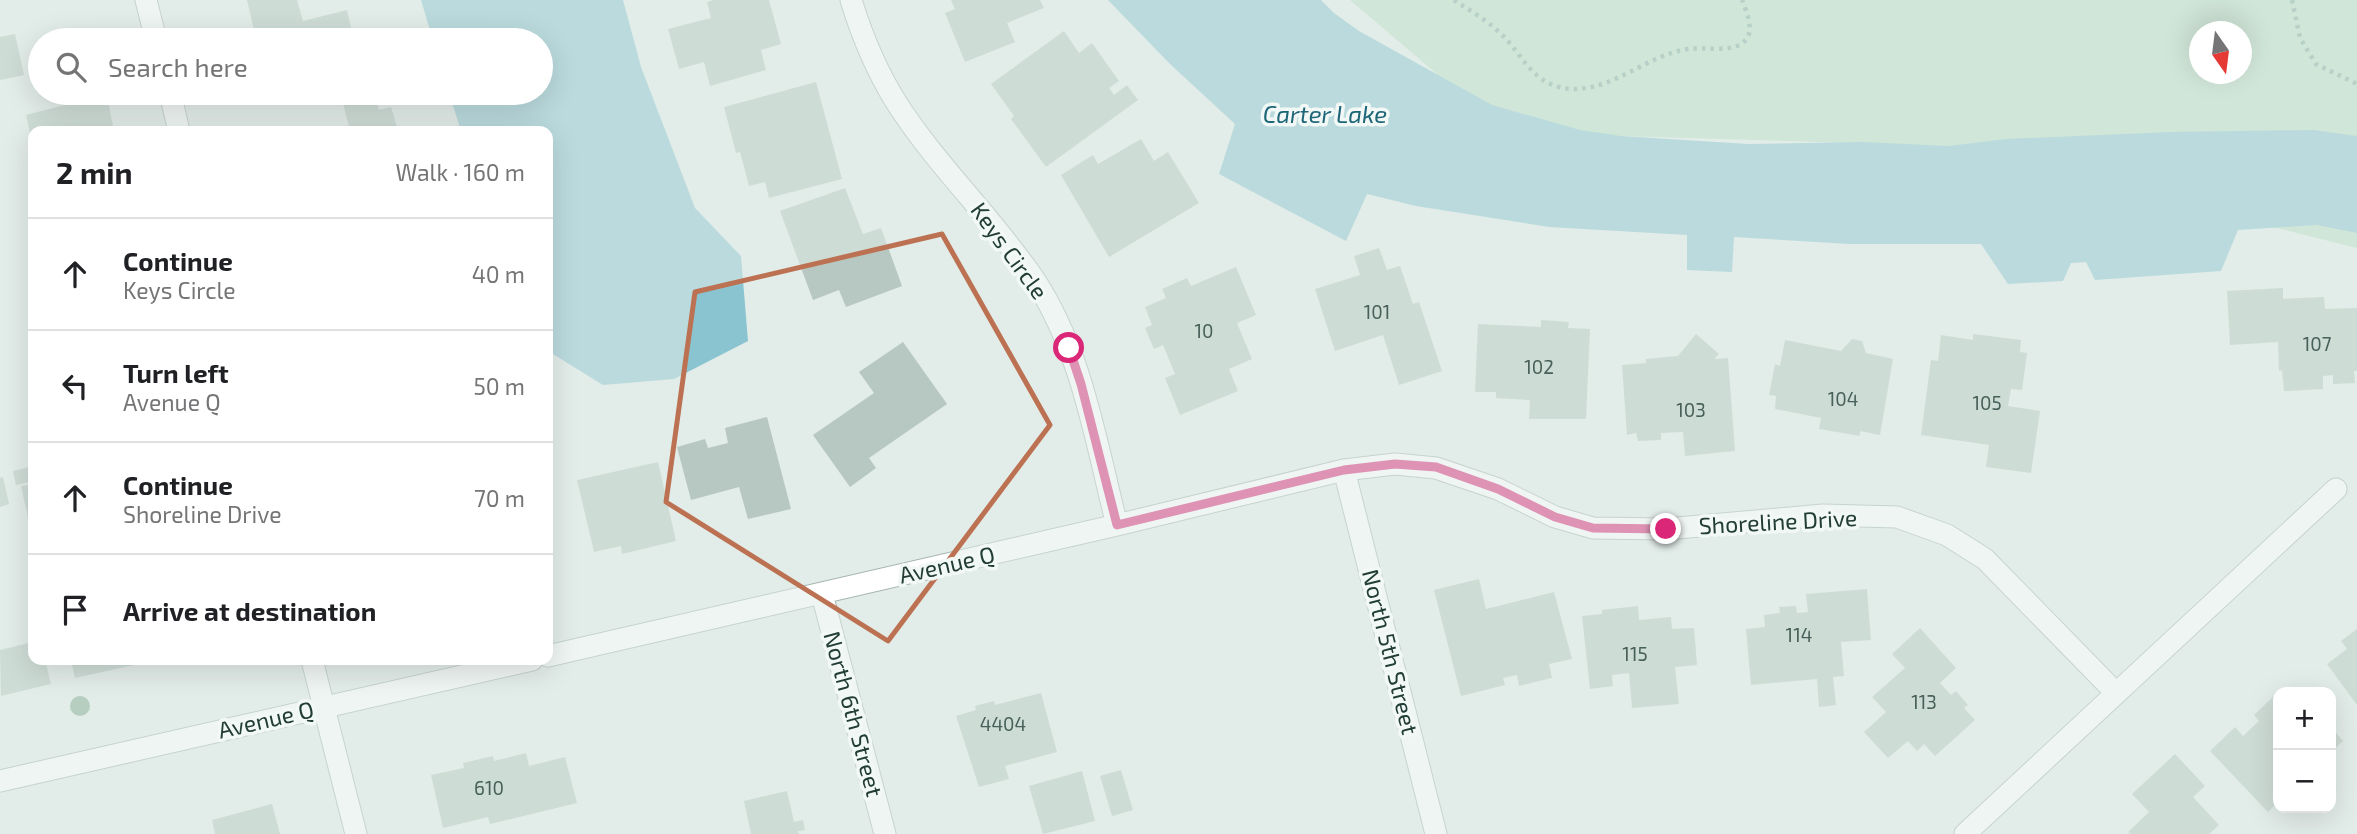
<!DOCTYPE html>
<meta charset="utf-8">
<style>
:root{--surface:#fff;--page:#f6f6f6;--text:#202124;--muted:#757577;--line:#e0e0e0}
body{margin:0;font-family:"Exo 2",sans-serif;background:var(--page);color:var(--text)}
.controls{position:absolute;right:21px;bottom:21px;display:grid;overflow:hidden;border-radius:14px;box-shadow:0 7px 28px #0002}
.controls button{width:63px;height:63px;display:grid;place-items:center;padding:0;border:0;border-bottom:2px solid var(--line);background:var(--surface);color:var(--text);font:35px sans-serif}
.compass{position:absolute;left:2189px;top:21px;width:63px;height:63px;border-radius:50%;background:var(--surface);box-shadow:0 7px 28px #0002;rotate:166deg}
.stop{position:absolute;width:21px;height:21px;margin:-16px;border:5px solid #db2777;border-radius:50%;background:#fff}
.stop.end{background:#db2777;border-color:#fff;box-shadow:0 2px 7px #0008}
.list{margin:0;padding:0;list-style:none}
h2{display:flex;justify-content:space-between;align-items:center;height:91px;margin:0;padding:0 28px;font-size:30px}
h2 small{font-size:23px;font-weight:400;color:var(--muted)}
.list li{display:grid;grid-template-columns:46px 1fr auto;gap:21px;align-items:center;box-sizing:border-box;height:112px;padding:0 28px;border-top:2px solid var(--line)}
.list b{display:block;font-size:26px;white-space:nowrap}
.list p{margin:0;font-size:23px;white-space:nowrap;color:var(--muted)}
.list em{font-size:23px;font-style:normal;color:var(--muted)}
.icon{flex:none;width:38px;height:38px;fill:none;stroke:currentColor;stroke-width:2;stroke-linecap:round;stroke-linejoin:round}
.map{position:relative;flex:none;width:2357px;height:834px;overflow:hidden}
.search{position:absolute;background:var(--surface);box-shadow:0 7px 28px #0002;left:28px;top:28px;width:525px;height:77px;display:flex;align-items:center;gap:18px;box-sizing:border-box;padding:0 24px;border-radius:38px;color:var(--muted);font-size:26px}
.panel{position:absolute;background:var(--surface);box-shadow:0 7px 28px #0002;left:28px;top:126px;width:525px;height:539px;border-radius:14px}
.map>svg:first-child{display:block}
</style>
<div class="map">
<svg width="2357" height="834" viewBox="0 0 2357 834">
<rect width="100%" height="100%" fill="#e2ece8"/>
<path fill="#bbddc5" fill-rule="evenodd" d="M 1350,0 L 2357,0 L 2357,248 L 1949,146 L 1621,136 L 1498,126 ZM 2200,32 L 2242,32 L 2242,74 L 2200,74 Z"/>
<path fill="#8ac4d0" d="M 421,0 L 623,0 L 641,67 L 695,208 L 741,256 L 748,341 L 674,379 L 603,385 L 548,351 L 548,131 L 461,131 L 449,93 L 541,93 L 541,40 L 433,40 Z
M 1108,0 L 1321,0 L 1334,13 L 1359,31 L 1492,105 L 1580,130 L 1621,136 L 1748,144 L 1862,142 L 1949,146 L 2006,139 L 2170,132 L 2313,130 L 2357,136 L 2357,233 L 2317,225 L 2238,230 L 2221,271 L 2095,280 L 2086,262 L 2071,263 L 2063,281 L 2008,284 L 1981,244 L 1850,244 L 1734,237 L 1732,272 L 1687,270 L 1687,235 L 1549,227 L 1416,206 L 1367,194 L 1346,241 L 1219,174 L 1235,124 L 1170,64 Z"/>
<path fill="#b7c7c1" d="M 247,0 L 297,0 L 303,21 L 347,10 L 354,40 L 252,40 L 250,32 L 254,30 Z
M 713,0 L 769,0 L 781,44 L 761,50 L 766,70 L 710,86 L 704,62 L 679,69 L 668,29 L 711,18 L 707,2 Z
M 951,0 L 1040,0 L 1044,8 L 1007,23 L 1015,42 L 965,62 L 945,13 L 955,9 Z
M 1064,31 L 1079,53 L 1092,43 L 1119,81 L 1109,88 L 1114,95 L 1127,85 L 1138,100 L 1046,167 L 1011,119 L 1014,116 L 991,84 Z
M 15,34 L 24,75 L 0,80 L 0,37 Z
M 816,82 L 842,179 L 769,198 L 765,182 L 749,186 L 740,152 L 736,153 L 724,107 Z
M 350,93 L 375,93 L 379,110 L 391,107 L 398,130 L 350,131 L 341,95 Z
M 88,99 L 89,105 L 108,101 L 114,131 L 33,131 L 32,141 L 26,115 Z
M 1141,139 L 1154,161 L 1168,152 L 1199,203 L 1109,257 L 1061,175 L 1093,155 L 1098,164 Z
M 845,188 L 863,234 L 881,228 L 902,286 L 846,307 L 839,290 L 813,300 L 780,211 Z
M 1379,248 L 1387,270 L 1400,266 L 1413,304 L 1419,302 L 1442,371 L 1399,385 L 1383,335 L 1335,351 L 1315,289 L 1360,275 L 1354,256 Z
M 1236,267 L 1256,315 L 1237,323 L 1252,359 L 1229,369 L 1238,391 L 1180,415 L 1165,378 L 1175,374 L 1163,345 L 1154,349 L 1145,328 L 1152,325 L 1145,307 L 1166,298 L 1162,289 L 1187,278 L 1191,286 Z
M 2283,288 L 2283,299 L 2324,297 L 2325,309 L 2357,308 L 2357,371 L 2354,371 L 2355,383 L 2333,384 L 2333,375 L 2323,376 L 2323,389 L 2284,391 L 2282,370 L 2279,371 L 2278,342 L 2230,345 L 2227,291 Z
M 1541,320 L 1569,322 L 1568,328 L 1590,329 L 1586,419 L 1529,419 L 1530,400 L 1496,398 L 1496,392 L 1475,392 L 1478,324 L 1541,327 Z
M 1696,334 L 1719,354 L 1714,359 L 1728,358 L 1735,451 L 1685,456 L 1683,432 L 1661,433 L 1661,440 L 1638,441 L 1636,433 L 1627,435 L 1622,365 L 1646,363 L 1646,359 L 1678,356 Z
M 1973,334 L 2021,340 L 2020,352 L 2027,353 L 2022,390 L 2011,389 L 2008,406 L 2040,411 L 2031,473 L 1986,467 L 1989,445 L 1921,435 L 1931,360 L 1938,361 L 1941,335 L 1973,340 Z
M 1852,339 L 1862,341 L 1866,353 L 1893,359 L 1880,435 L 1860,431 L 1860,436 L 1819,429 L 1821,418 L 1775,409 L 1776,396 L 1769,395 L 1775,364 L 1780,366 L 1785,340 L 1841,351 Z
M 903,342 L 947,404 L 869,458 L 876,468 L 850,487 L 813,435 L 874,393 L 859,372 Z
M 767,417 L 791,509 L 748,519 L 739,487 L 691,500 L 677,447 L 705,439 L 708,448 L 728,443 L 725,428 Z
M 658,462 L 676,541 L 622,554 L 621,546 L 594,552 L 577,480 Z
M 33,466 L 33,481 L 16,485 L 13,471 Z
M 3,477 L 9,504 L 0,507 L 0,478 Z
M 33,484 L 33,526 L 30,527 L 21,486 Z
M 1479,579 L 1486,609 L 1554,592 L 1572,659 L 1549,664 L 1552,678 L 1519,686 L 1517,675 L 1503,678 L 1505,685 L 1461,696 L 1434,590 Z
M 1867,589 L 1871,640 L 1841,642 L 1844,676 L 1833,677 L 1836,705 L 1819,707 L 1817,679 L 1751,685 L 1746,629 L 1765,627 L 1764,615 L 1780,613 L 1779,607 L 1796,606 L 1797,613 L 1808,612 L 1806,594 Z
M 1638,606 L 1639,620 L 1671,617 L 1672,629 L 1694,628 L 1697,665 L 1675,667 L 1679,704 L 1632,708 L 1629,673 L 1612,675 L 1613,686 L 1590,689 L 1582,616 L 1602,614 L 1602,610 Z
M 1920,628 L 1956,668 L 1940,683 L 1951,695 L 1956,691 L 1968,705 L 1964,708 L 1975,720 L 1935,756 L 1924,744 L 1917,751 L 1908,741 L 1888,758 L 1864,732 L 1886,712 L 1872,697 L 1905,668 L 1892,654 Z
M 2357,629 L 2357,705 L 2327,664 L 2347,649 L 2341,641 Z
M 33,642 L 33,660 L 45,660 L 51,684 L 1,696 L 0,650 Z
M 71,660 L 152,660 L 152,661 L 75,678 Z
M 2278,692 L 2278,802 L 2268,812 L 2210,751 L 2235,727 L 2243,736 L 2259,721 L 2254,715 Z
M 1041,693 L 1057,752 L 1005,766 L 1009,779 L 979,787 L 956,716 L 976,710 L 975,706 L 994,701 L 995,705 Z
M 2331,727 L 2343,741 L 2331,752 Z
M 526,753 L 529,766 L 565,757 L 577,803 L 490,824 L 488,817 L 443,828 L 431,775 L 464,768 L 463,763 L 493,756 L 494,761 Z
M 2175,754 L 2205,786 L 2193,797 L 2219,825 L 2209,834 L 2131,834 L 2128,832 L 2149,812 L 2132,794 Z
M 1121,770 L 1133,810 L 1112,816 L 1100,776 Z
M 1082,771 L 1095,821 L 1043,834 L 1029,786 Z
M 787,791 L 794,822 L 803,820 L 805,830 L 798,831 L 799,834 L 751,834 L 744,801 Z
M 272,804 L 280,834 L 215,834 L 212,820 Z"/>
<g fill="none" stroke-linecap="round" stroke-linejoin="round">
<g stroke="#a5b4af" stroke-width="23">
<path id="minor" d="M 146,0 L 156,40
M 851,0 C 862,36 876,70 896,102 C 936,165 992,217 1034,279 C 1082,351 1096,443 1117,525
M 170,93 L 179,131
M 1344,470 L 1436,834
M 822,594 L 885,834
M 548,656 L 1117,525 L 1344,470 L 1395,464 L 1436,468 L 1498,489 L 1555,517 L 1593,528 L 1666,529 L 1823,515 L 1897,517 L 1947,535 L 1985,559 L 2116,693
M 312,660 L 356,834
M 0,781 L 532,660
M 1965,834 L 2336,489"/>
</g>
<path stroke="#83afa2" stroke-width="4.5" stroke-dasharray="3.5 5" stroke-linecap="butt" d="M 1454,0 C 1472,12 1492,23 1506,39 C 1522,56 1532,79 1556,86 C 1602,101 1644,55 1688,49 C 1702,47 1729,52 1741,44 C 1757,34 1747,13 1742,0
M 2292,0 L 2300,38 L 2316,64 L 2357,84"/>
<use href="#minor" stroke="#fff" stroke-width="21"/>
</g>
<circle fill="#7ea991" cx="80" cy="706" r="10"/>
<g fill="none" stroke-linecap="round" stroke-linejoin="round">
<path stroke="#db2777" stroke-width="9" d="M 1069,348 L 1081,384 L 1117,525 L 1344,470 L 1395,464 L 1436,467 L 1498,489 L 1555,517 L 1593,528 L 1666,529"/>
</g>
<path d="M0 0H2357V834H0ZM 942,234 L 1050,425 L 888,641 L 666,502 L 695,292 Z" fill="#e2ece8" fill-opacity=".55" fill-rule="evenodd"/>
<path fill="none" stroke="#bc7252" stroke-width="5" stroke-linejoin="round" d="M 942,234 L 1050,425 L 888,641 L 666,502 L 695,292 Z"/>
<g text-anchor="middle" stroke-width="7" stroke-linejoin="round" paint-order="stroke">
<g font-size="19" fill="#476059">
<text x="1377" y="319">101</text>
<text x="1204" y="338">10</text>
<text x="2317" y="351">107</text>
<text x="1539" y="374">102</text>
<text x="1843" y="406">104</text>
<text x="1987" y="410">105</text>
<text x="1691" y="417">103</text>
<text x="1799" y="642">114</text>
<text x="1635" y="661">115</text>
<text x="1924" y="709">113</text>
<text x="1003" y="731">4404</text>
<text x="489" y="795">610</text>
</g>
<g font-size="23" fill="#223d36" stroke="#f2f8f5">
<text transform="translate(1009 251) rotate(54)" y="8">Keys Circle</text>
<text transform="translate(1778 522) rotate(-3)" y="8">Shoreline Drive</text>
<text transform="translate(947 565) rotate(-13)" y="8">Avenue Q</text>
<text transform="translate(1390 652) rotate(76)" y="8">North 5th Street</text>
<text transform="translate(853 714) rotate(75)" y="8">North 6th Street</text>
<text transform="translate(266 720) rotate(-13)" y="8">Avenue Q</text>
</g>
<g font-size="24" font-style="italic" fill="#1d6678" stroke="#f2f8f5">
<text x="1325" y="123">Carter Lake</text>
</g>
</g>
</svg>
<div class="controls">
<button>+</button>
<button>−</button>
</div>
<svg class="compass" viewBox="-18 -18 36 36"><path d="M0-13l5 13h-10z" fill="#e53935"/><path d="M0 13l5-13h-10z" fill="#757577"/></svg>
<div class="stop" style="left:1069px;top:348px"></div>
<div class="stop end" style="left:1666px;top:529px"></div>
<div class="search"><svg class="icon" aria-label="search" viewBox="0 0 24 24"><circle cx="10" cy="10" r="6"/><path d="M15 15l6 6"/></svg>Search here</div>
<section class="panel">
<h2>2 min<small>Walk · 160 m</small></h2>
<ul class="list">
<li><svg class="icon" aria-label="ahead" viewBox="0 0 24 24"><path d="M12 20V5M6 11l6-6 6 6"/></svg><div><b>Continue</b><p>Keys Circle</p></div><em>40 m</em></li>
<li><svg class="icon" aria-label="left" viewBox="0 0 24 24"><path d="M17 20v-9H6M10 6l-5 5 5 5"/></svg><div><b>Turn left</b><p>Avenue Q</p></div><em>50 m</em></li>
<li><svg class="icon" aria-label="ahead" viewBox="0 0 24 24"><path d="M12 20V5M6 11l6-6 6 6"/></svg><div><b>Continue</b><p>Shoreline Drive</p></div><em>70 m</em></li>
<li><svg class="icon" aria-label="arrive" viewBox="0 0 24 24"><path d="M6 21V4h12l-3 4 3 4H6"/></svg><div><b>Arrive at destination</b></div></li>
</ul>
</section>
</div>
